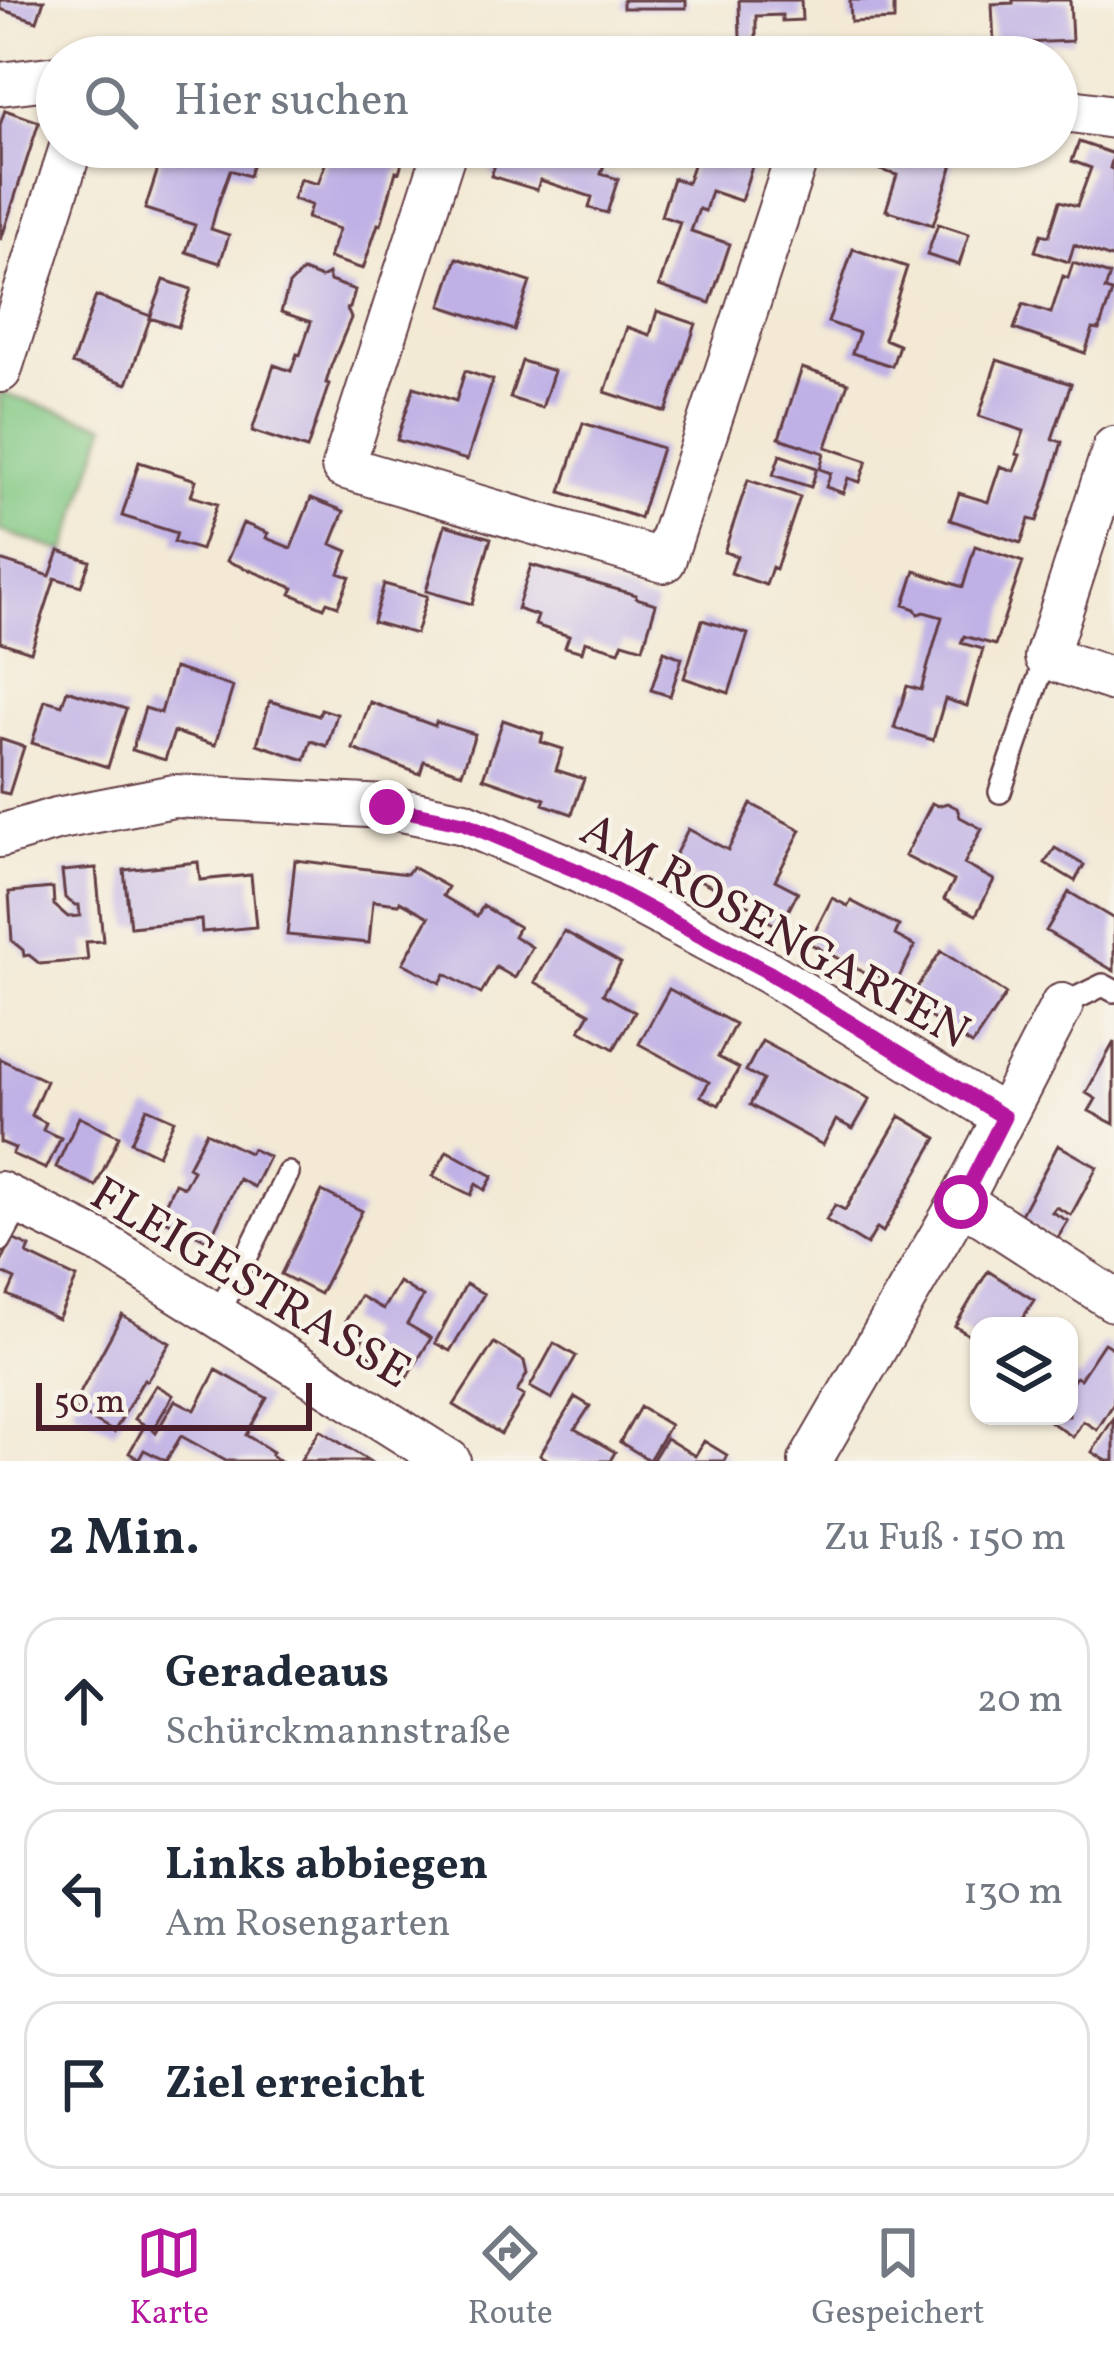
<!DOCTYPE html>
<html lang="de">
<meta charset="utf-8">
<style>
:root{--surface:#fff;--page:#f6f6f7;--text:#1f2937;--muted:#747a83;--line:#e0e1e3;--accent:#b5179e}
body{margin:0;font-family:Vollkorn,serif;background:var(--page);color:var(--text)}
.controls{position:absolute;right:36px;bottom:36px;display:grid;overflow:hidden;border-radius:24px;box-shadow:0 3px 9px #0004}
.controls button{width:108px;height:108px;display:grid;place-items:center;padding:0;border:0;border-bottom:3px solid var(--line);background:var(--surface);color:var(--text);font:60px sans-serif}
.scale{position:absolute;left:36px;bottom:30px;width:276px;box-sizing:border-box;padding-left:12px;border:6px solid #4a1f2b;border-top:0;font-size:33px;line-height:42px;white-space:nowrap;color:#4a1f2b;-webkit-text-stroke:9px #f7f3e8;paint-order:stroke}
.stop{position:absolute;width:36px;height:36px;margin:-27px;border:9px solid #b5179e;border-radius:50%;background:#fff}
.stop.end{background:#b5179e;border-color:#fff;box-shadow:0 3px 12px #0008}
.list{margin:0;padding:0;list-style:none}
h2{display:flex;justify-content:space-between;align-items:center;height:156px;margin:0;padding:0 48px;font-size:51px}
h2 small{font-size:39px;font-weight:400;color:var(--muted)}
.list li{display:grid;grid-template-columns:78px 1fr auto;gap:36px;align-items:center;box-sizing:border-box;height:168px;margin:0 24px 24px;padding:0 24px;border:3px solid var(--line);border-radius:36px}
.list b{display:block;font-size:45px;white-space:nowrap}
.list p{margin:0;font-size:39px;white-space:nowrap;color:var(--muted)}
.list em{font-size:39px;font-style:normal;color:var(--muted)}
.icon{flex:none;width:66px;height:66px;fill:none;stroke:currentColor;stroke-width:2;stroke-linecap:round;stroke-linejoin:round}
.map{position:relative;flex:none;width:1114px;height:1461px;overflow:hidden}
.search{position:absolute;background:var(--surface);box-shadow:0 3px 9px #0004;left:36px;right:36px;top:36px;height:132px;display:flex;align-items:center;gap:30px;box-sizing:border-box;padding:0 42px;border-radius:66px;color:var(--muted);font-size:45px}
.sheet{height:732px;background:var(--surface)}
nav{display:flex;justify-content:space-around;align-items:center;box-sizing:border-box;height:168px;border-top:3px solid var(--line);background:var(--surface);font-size:33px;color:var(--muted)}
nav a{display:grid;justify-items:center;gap:6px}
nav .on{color:var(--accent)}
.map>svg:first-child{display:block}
</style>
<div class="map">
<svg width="1114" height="1461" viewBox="0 0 1114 1461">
<rect width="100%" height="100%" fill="#f7f3e8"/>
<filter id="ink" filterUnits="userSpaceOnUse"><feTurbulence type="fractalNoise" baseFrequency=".00833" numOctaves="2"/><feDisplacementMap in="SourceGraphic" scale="24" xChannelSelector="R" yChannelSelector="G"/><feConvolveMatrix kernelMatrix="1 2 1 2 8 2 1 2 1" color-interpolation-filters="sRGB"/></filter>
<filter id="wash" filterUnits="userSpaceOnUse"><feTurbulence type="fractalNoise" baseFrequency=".004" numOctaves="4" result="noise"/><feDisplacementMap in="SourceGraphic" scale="48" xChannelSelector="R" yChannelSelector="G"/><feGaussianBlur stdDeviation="2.7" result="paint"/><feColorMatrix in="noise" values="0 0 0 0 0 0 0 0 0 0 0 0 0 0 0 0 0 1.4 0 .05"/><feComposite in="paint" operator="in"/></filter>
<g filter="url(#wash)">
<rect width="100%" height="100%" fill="#f3e9d4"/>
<path fill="#81c883" stroke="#667457" stroke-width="3" d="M 0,393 L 106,425 L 66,552 L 0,531 Z"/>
<g id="blocks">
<path fill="#bfb1e5" d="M 0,0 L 44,0 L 37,21 L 0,9 Z
M 623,0 L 686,0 L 686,8 L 623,8 Z
M 739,0 L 801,0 L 802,20 L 782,21 L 782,15 L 756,16 L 756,38 L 740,39 Z
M 850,0 L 894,0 L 894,20 L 851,22 Z
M 1013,0 L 1070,0 L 1072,41 L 994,44 L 992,4 L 1013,3 Z
M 5,110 L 39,122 L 1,240 L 0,125 Z
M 1079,142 L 1114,154 L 1110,168 L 1114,170 L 1114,259 L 1074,245 L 1069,262 L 1035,251 L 1041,234 L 1049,236 L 1060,201 L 1077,206 L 1091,168 L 1072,161 Z
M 165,147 L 258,147 L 249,176 L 230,170 L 217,207 L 211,229 L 229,235 L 220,263 L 186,252 L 195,225 L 145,209 Z
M 331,147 L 403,147 L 406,150 L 399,172 L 396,171 L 381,225 L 378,224 L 363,269 L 329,258 L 339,229 L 307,218 L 311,205 L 293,199 L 300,179 L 318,184 Z
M 501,147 L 610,147 L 601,174 L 618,179 L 607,213 L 589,208 L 592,197 L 540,180 L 537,190 L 491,176 Z
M 699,147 L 758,147 L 741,201 L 711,191 L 705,211 L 699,209 L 691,231 L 730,244 L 710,303 L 659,286 L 680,222 L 661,216 L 673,178 L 687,183 Z
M 887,147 L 921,147 L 955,158 L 933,225 L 886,210 L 897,175 L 880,170 Z
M 938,224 L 969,234 L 959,265 L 927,255 Z
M 853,249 L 907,267 L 884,339 L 899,345 L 892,366 L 852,353 L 859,333 L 828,322 Z
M 457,258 L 530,282 L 514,330 L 441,306 Z
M 1073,263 L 1110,275 L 1105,290 L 1112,292 L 1099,330 L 1093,329 L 1085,353 L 1014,329 L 1023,304 L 1051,313 L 1063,276 L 1068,278 Z
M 303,271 L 321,278 L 328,274 L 330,281 L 355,290 L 350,308 L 347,309 L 351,318 L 331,366 L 326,383 L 329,384 L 307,449 L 252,431 L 274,365 L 291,371 L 297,354 L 300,355 L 311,322 L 281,312 L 289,285 Z
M 164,280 L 191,289 L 178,327 L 150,318 Z
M 96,296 L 151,316 L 127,384 L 72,364 Z
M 657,311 L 696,324 L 666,412 L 605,392 L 627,327 L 650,335 Z
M 997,360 L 1071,384 L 1052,439 L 1062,442 L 1050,483 L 1037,521 L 1029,519 L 1021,543 L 950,520 L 959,493 L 988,502 L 1000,466 L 1014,471 L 1020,455 L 1016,454 L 1024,431 L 979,416 Z
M 522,361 L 554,371 L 542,408 L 510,398 Z
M 802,368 L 848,383 L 826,447 L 867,461 L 860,482 L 848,478 L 843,493 L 826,487 L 831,473 L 820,469 L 824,453 L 779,438 Z
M 465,371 L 493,380 L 467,460 L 397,440 L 414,387 L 456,401 Z
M 583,423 L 662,448 L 640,518 L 561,492 Z
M 780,455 L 817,468 L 811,487 L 773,475 Z
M 139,462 L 196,480 L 191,496 L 217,504 L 201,550 L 174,542 L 177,533 L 122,516 Z
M 748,480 L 800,497 L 776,569 L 772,567 L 766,585 L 731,573 L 737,556 L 724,552 Z
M 311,498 L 344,511 L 331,544 L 348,551 L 339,573 L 350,577 L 338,606 L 327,602 L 324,608 L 291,594 L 294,588 L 227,561 L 243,523 L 268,533 L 266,538 L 291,548 Z
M 445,525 L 491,538 L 472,604 L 426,591 Z
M 975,546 L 1023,562 L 995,645 L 964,636 L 961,643 L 983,649 L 967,706 L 945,699 L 933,740 L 894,728 L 907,686 L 921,690 L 942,617 L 924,612 L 918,614 L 915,609 L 904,605 L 915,571 L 963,587 Z
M 59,551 L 90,561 L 81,586 L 55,578 L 31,652 L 0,642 L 0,560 L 50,576 Z
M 531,565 L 636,595 L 636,598 L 656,604 L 643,648 L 623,642 L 619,651 L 585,641 L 582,652 L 565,647 L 569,636 L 535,625 L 538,616 L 517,609 Z
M 384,584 L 427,596 L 416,634 L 373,622 Z
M 702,620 L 748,634 L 729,693 L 684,678 Z
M 664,651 L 682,658 L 670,696 L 651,690 Z
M 174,668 L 233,687 L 215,745 L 174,732 L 165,760 L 132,750 L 145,708 L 161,713 Z
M 67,690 L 126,709 L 108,767 L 32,743 L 45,700 L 62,705 Z
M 270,701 L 319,716 L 321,709 L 337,714 L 327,746 L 311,741 L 305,760 L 257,744 Z
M 370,702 L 435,726 L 436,722 L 475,734 L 462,773 L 424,761 L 420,774 L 353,749 Z
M 503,720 L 543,734 L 541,742 L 563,749 L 556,770 L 584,779 L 572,814 L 543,804 L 545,799 L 483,778 Z
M 0,739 L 24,747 L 9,794 L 0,792 Z
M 932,803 L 938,806 L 947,803 L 957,808 L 960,817 L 982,829 L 964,864 L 994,880 L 976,915 L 944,899 L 954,881 L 905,856 Z
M 751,804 L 801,830 L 775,880 L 798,892 L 780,927 L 756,915 L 759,910 L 670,865 L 688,829 L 728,850 Z
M 1055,848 L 1084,865 L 1075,881 L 1045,863 Z
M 295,860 L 407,874 L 412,867 L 448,887 L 443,896 L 477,916 L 483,906 L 519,927 L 514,936 L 532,947 L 515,978 L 496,967 L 481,994 L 445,974 L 440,983 L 403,963 L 429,917 L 400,901 L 399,904 L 373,901 L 369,943 L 287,935 Z
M 198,862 L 200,880 L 251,875 L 256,927 L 202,932 L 201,920 L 130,927 L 124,870 Z
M 96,868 L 103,941 L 86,942 L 88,960 L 40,964 L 29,955 L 24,956 L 23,950 L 12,941 L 9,892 L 53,888 L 54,905 L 68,917 L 80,916 L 79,905 L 75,905 L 65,898 L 62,871 Z
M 1069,892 L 1114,919 L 1114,971 L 1046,931 Z
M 832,898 L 848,906 L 851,901 L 899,926 L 895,935 L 915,946 L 895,985 L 875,974 L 873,977 L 809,943 Z
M 564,931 L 621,963 L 603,994 L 635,1012 L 614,1049 L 580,1030 L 590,1013 L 535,982 Z
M 941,951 L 1006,994 L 972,1045 L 907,1002 Z
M 669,989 L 735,1024 L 718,1057 L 739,1068 L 719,1105 L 701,1096 L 709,1082 L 639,1044 Z
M 762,1041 L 870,1099 L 853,1129 L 836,1120 L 823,1145 L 750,1105 L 763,1080 L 746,1071 Z
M 1114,1042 L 1114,1124 L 1089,1111 L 1096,1099 L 1086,1093 Z
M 0,1059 L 46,1081 L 31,1115 L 46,1123 L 43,1130 L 61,1138 L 46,1169 L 12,1154 L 15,1148 L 0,1142 Z
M 147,1108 L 174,1120 L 158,1155 L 131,1142 Z
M 900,1116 L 937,1138 L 883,1232 L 877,1228 L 867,1245 L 826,1220 L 835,1205 L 845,1210 Z
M 79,1117 L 119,1136 L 96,1186 L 56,1167 Z
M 206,1132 L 249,1153 L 252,1149 L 269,1157 L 254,1187 L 239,1179 L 209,1241 L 159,1217 L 175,1183 L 184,1187 L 193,1170 L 188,1167 Z
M 1058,1145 L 1097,1167 L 1071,1215 L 1056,1207 L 1052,1212 L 1068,1221 L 1057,1239 L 1019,1218 Z
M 447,1151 L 493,1176 L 485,1190 L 476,1184 L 471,1195 L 433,1176 Z
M 322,1191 L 362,1211 L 320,1294 L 281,1274 Z
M 12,1239 L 30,1247 L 27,1254 L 77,1278 L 58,1319 L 8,1295 L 15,1279 L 0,1272 L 0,1265 Z
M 988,1271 L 1034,1300 L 1018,1326 L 979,1326 L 979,1342 L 955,1326 Z
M 399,1282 L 423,1297 L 407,1324 L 431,1338 L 407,1378 L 358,1348 L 366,1333 L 346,1320 L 360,1296 L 383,1309 Z
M 466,1284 L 484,1294 L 450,1351 L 435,1343 Z
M 122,1315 L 170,1343 L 147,1381 L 144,1379 L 114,1432 L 72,1408 Z
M 494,1343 L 524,1361 L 527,1374 L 517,1392 L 524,1396 L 501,1434 L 454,1405 Z
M 554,1343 L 576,1356 L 552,1399 L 530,1387 Z
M 1104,1343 L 1114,1349 L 1114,1403 L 1097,1430 L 1083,1421 L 1073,1437 L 1049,1421 L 1053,1416 L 1069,1416 L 1069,1387 L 1076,1377 L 1080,1379 Z
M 216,1370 L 267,1398 L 246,1435 L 273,1452 L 271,1455 L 280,1461 L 226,1461 L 181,1436 L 166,1461 L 144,1450 L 139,1459 L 129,1453 L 145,1425 L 135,1419 L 156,1385 L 173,1395 L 153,1430 L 156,1433 L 175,1400 L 195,1410 Z
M 575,1397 L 590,1406 L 575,1429 L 615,1452 L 610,1461 L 545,1461 L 547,1459 L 540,1455 Z
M 640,1407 L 670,1425 L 649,1460 L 620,1442 Z
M 1114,1418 L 1114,1461 L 1107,1461 L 1092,1452 Z
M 320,1430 L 369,1461 L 300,1461 Z
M 666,1438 L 695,1456 L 704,1441 L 727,1455 L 724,1461 L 652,1461 Z"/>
</g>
</g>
<g filter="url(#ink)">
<use href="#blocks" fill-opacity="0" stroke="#633d44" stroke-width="3"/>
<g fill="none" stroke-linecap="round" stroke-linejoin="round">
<g stroke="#633d44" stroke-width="26">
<path id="lane" d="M 1000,792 L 1046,657
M 1062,1005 L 1103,985 L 1114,991
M 0,1241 L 21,1203
M 217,1317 L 288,1173"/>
</g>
<g stroke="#633d44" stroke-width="46">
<path id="street" d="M 0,84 L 57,77
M 1057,109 L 1114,117
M 446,147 L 343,467 L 664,561 L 800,147
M 0,371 L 71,147
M 1114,448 L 1046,657 L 1114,680
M 0,836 L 56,819 L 174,796 L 387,807 L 464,823 L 580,872 L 768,972 L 1004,1117
M 0,1193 L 100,1242 L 449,1461
M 961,1201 L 1114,1300
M 810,1461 L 961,1201 L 1062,1005"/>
</g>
<use href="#lane" stroke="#fff" stroke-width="21"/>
<use href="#street" stroke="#fff" stroke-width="42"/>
</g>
</g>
<g fill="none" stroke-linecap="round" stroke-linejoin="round" filter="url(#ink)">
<path stroke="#b5179e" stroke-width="15" d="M 387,807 L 464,823 L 580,872 L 768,972 L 1004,1117 L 961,1202"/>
</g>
<g text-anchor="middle" stroke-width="9" stroke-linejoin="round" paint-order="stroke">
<g font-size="48" fill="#4a1f2b" stroke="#f7f3e8">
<text transform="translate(776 929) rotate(29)" y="17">AM ROSENGARTEN</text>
<text transform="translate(252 1281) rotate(31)" y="17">FLEIGESTRASSE</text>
</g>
</g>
</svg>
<div class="controls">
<button><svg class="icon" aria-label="layers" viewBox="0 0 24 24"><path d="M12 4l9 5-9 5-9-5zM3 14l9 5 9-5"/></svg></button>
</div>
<div class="scale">50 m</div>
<div class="stop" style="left:961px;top:1202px"></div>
<div class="stop end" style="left:387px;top:807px"></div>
<div class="search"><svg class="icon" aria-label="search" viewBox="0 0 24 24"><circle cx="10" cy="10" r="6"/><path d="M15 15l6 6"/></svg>Hier suchen</div>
</div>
<section class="sheet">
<h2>2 Min.<small>Zu Fuß · 150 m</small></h2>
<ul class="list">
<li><svg class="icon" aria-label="ahead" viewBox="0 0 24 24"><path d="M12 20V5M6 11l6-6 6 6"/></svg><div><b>Geradeaus</b><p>Schürckmannstraße</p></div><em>20 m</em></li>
<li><svg class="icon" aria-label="left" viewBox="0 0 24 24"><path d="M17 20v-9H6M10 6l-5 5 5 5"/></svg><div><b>Links abbiegen</b><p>Am Rosengarten</p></div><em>130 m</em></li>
<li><svg class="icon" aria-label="arrive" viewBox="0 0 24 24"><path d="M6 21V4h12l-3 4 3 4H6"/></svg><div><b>Ziel erreicht</b></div></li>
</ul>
</section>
<nav>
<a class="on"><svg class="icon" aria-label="map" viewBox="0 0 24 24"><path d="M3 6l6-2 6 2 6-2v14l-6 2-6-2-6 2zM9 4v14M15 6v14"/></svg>Karte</a>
<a><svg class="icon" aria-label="directions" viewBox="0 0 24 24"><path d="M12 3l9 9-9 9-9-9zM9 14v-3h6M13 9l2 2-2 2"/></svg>Route</a>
<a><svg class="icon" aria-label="saved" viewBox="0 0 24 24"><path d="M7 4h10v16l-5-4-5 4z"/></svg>Gespeichert</a>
</nav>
